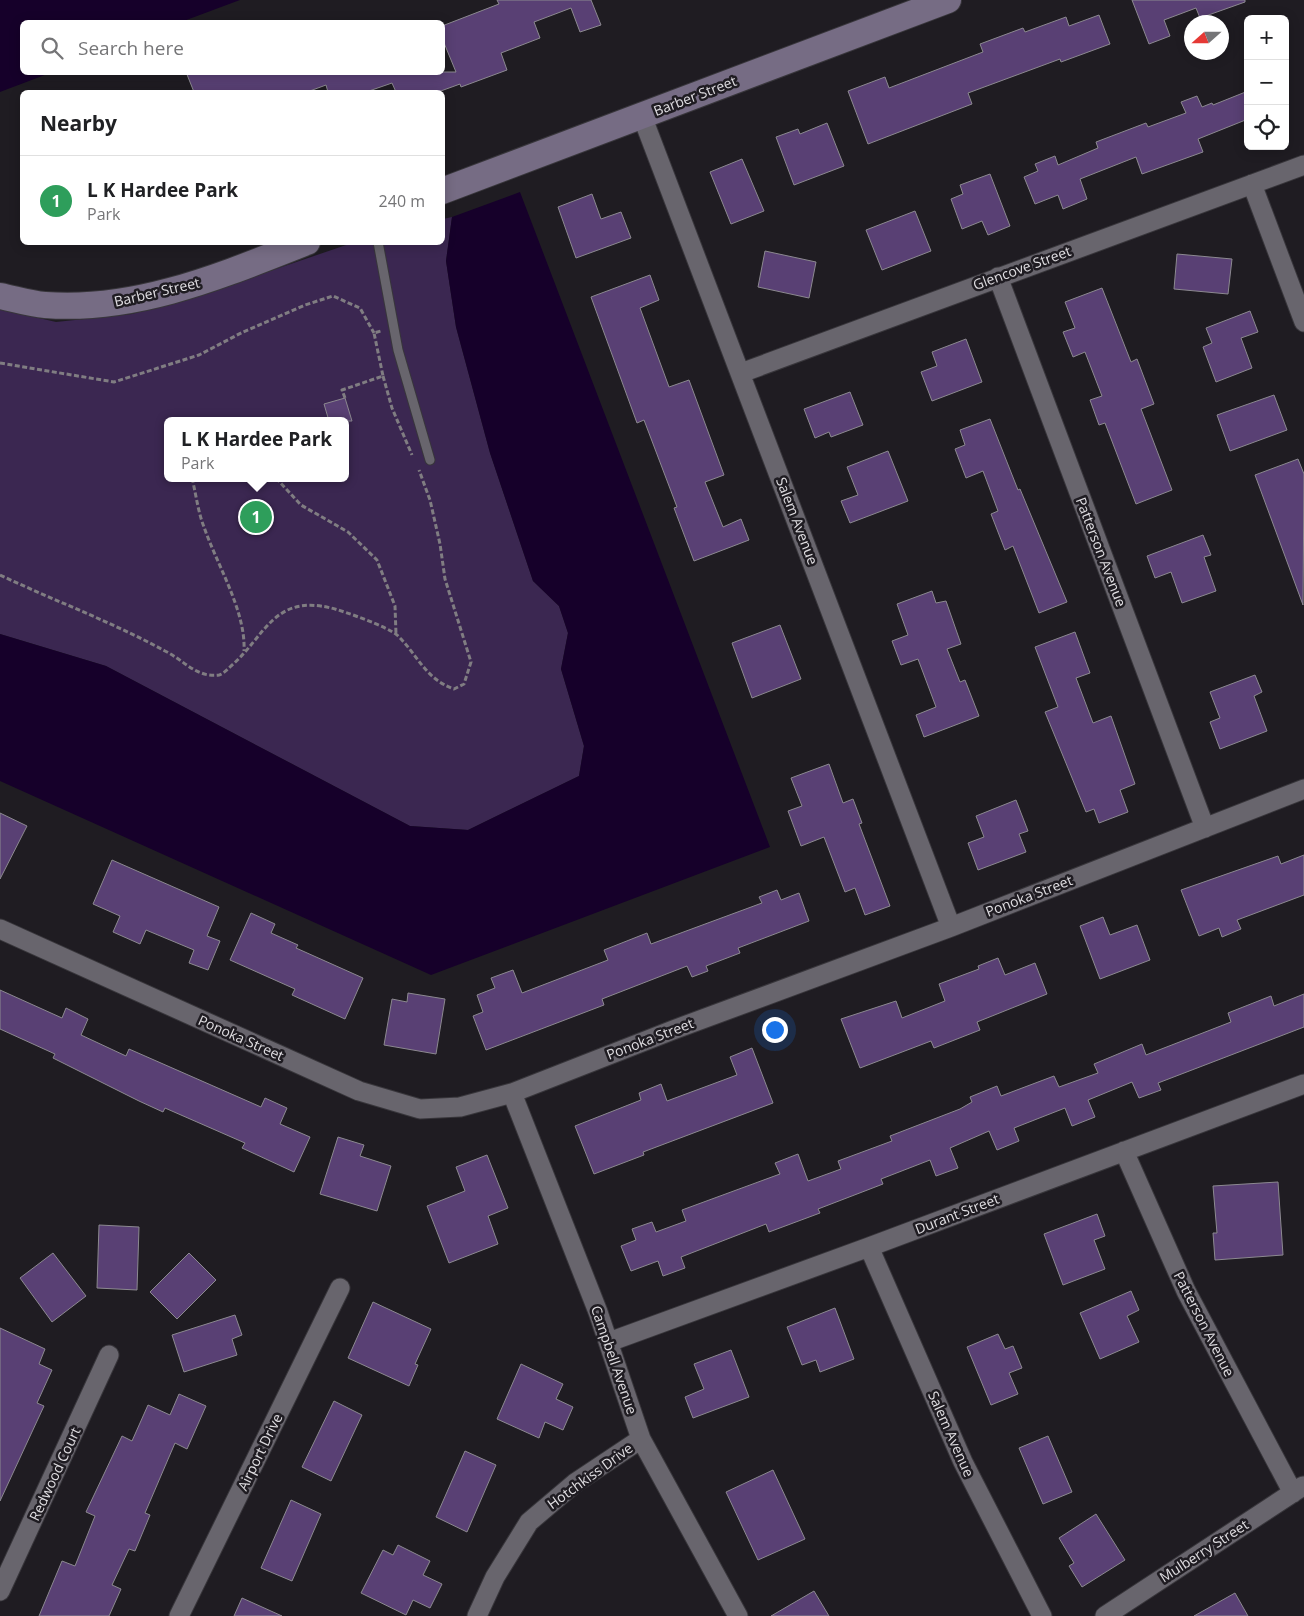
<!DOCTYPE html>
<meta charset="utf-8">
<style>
:root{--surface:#fff;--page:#f2f2f2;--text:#202124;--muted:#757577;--line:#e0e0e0;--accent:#28734e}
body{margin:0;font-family:"Open Sans",sans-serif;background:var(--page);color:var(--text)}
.controls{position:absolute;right:15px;top:15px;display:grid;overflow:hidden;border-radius:8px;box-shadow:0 2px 12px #0003}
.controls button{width:45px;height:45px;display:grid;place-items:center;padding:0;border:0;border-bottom:1px solid var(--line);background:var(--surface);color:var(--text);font:25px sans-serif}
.compass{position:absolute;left:1184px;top:15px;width:45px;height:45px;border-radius:50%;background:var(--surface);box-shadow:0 2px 12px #0003;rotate:249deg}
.you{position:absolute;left:774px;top:1029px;width:18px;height:18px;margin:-12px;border:4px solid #fff;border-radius:50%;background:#1a73e8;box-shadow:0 0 0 8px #1a73e833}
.badge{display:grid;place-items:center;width:32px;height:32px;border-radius:50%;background:var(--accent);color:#fff;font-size:16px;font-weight:700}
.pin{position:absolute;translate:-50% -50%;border:2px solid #fff;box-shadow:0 1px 5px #0006}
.popup{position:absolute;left:164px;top:417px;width:185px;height:65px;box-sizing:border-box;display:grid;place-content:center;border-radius:8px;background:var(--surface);filter:drop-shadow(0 1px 4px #0005);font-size:16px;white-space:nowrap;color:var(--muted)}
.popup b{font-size:19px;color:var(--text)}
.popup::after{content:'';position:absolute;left:50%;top:100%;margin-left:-10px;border:10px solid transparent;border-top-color:var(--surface)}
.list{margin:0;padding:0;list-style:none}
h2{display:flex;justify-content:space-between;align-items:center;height:65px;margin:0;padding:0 20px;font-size:21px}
h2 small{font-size:16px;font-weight:400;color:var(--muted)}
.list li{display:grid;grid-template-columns:32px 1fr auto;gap:15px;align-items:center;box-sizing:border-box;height:90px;padding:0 20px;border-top:1px solid var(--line)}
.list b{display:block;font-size:19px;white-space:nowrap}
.list p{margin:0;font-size:16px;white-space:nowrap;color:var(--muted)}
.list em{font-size:16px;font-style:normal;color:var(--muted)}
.icon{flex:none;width:28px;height:28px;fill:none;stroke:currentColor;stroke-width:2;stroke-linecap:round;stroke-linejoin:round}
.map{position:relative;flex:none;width:1304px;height:1616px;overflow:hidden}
.search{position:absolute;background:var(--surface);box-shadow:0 2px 12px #0003;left:20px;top:20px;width:425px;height:55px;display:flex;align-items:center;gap:12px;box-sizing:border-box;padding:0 18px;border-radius:8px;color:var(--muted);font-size:19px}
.panel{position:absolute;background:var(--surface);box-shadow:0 2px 12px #0003;left:20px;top:90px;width:425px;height:155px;border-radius:8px}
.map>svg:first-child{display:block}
</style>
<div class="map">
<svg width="1304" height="1616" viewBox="0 0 1304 1616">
<rect width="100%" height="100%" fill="#1f1c22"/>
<path fill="#3b2751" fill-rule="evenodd" d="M 452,217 L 446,261 L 456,327 L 490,453 L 533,581 L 559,606 L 568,633 L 561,669 L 584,746 L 579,776 L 468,830 L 410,826 L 106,666 L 0,634 L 0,309 L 56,322 L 132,314 L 200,295 L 352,243 L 442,242 L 443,219 ZM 167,421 L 345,421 L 345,478 L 167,478 Z"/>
<path fill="#16002a" d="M 0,0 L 240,0 L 181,22 L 22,22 L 22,72 L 50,73 L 0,92 Z
M 520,192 L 770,847 L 431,975 L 0,781 L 0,634 L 106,666 L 410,826 L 468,830 L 579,776 L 584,746 L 561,669 L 568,633 L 559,606 L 533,581 L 490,453 L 456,327 L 446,261 L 452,217 Z"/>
<path fill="#594074" stroke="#8c8990" d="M 497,0 L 591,0 L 601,25 L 580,32 L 571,8 L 534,22 L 540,38 L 501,53 L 507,70 L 461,87 L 460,84 L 438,92 L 396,92 L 392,83 L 366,92 L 328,92 L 326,85 L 307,92 L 194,92 L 186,72 L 456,72 L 442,38 L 442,26 L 499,4 Z
M 1132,0 L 1245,0 L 1245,2 L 1200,18 L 1196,8 L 1164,20 L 1170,36 L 1149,44 Z
M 1099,15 L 1110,44 L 1061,62 L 1060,59 L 968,93 L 972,104 L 868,144 L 848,91 L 885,77 L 889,88 L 983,52 L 980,44 L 1023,28 L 1025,32 L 1066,17 L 1069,26 Z
M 1248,91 L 1248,119 L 1198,139 L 1203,152 L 1142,174 L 1136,157 L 1080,179 L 1087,199 L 1063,209 L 1058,195 L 1035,204 L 1024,177 L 1038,171 L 1035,164 L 1055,156 L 1058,165 L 1098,148 L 1096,142 L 1146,123 L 1148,127 L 1186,113 L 1181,102 L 1197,96 L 1202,107 L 1212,103 L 1213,105 Z
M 827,123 L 844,166 L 794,185 L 776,137 L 798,129 L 800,134 Z
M 742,159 L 764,211 L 731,224 L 710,172 Z
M 990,174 L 1010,226 L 988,235 L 982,221 L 962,229 L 951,199 L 963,194 L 960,185 Z
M 592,194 L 601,219 L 621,212 L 631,238 L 576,258 L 558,207 Z
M 915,211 L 931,251 L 882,270 L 866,230 Z
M 765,251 L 816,262 L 809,298 L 758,287 Z
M 1177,254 L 1232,259 L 1228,294 L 1174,289 Z
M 650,275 L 659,300 L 640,308 L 669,387 L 689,380 L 724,475 L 705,482 L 723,527 L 741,519 L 749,540 L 694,561 L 674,508 L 677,507 L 644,420 L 637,423 L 591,297 Z
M 1102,288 L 1131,362 L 1137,359 L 1154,404 L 1141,409 L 1172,490 L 1136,504 L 1105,423 L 1099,425 L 1090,400 L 1102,396 L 1085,352 L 1073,357 L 1063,332 L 1075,328 L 1065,302 Z
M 1250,311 L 1258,332 L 1241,338 L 1252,368 L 1216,382 L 1203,347 L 1212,343 L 1206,328 Z
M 966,339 L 982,382 L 932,401 L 921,372 L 937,366 L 932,352 Z
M 850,392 L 863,425 L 831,437 L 829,432 L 815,438 L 804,409 Z
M 1274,395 L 1287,430 L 1230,451 L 1217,415 Z
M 345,398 L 352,421 L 329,421 L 324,404 Z
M 990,419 L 1018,490 L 1020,489 L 1067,602 L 1039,613 L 1013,546 L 1005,550 L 991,514 L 998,511 L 983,471 L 966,478 L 955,449 L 965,445 L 960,430 Z
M 888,451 L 908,501 L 850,523 L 841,501 L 858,495 L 847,467 Z
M 1298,459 L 1304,474 L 1303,605 L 1255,475 Z
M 1203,535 L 1211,555 L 1204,557 L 1216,591 L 1182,603 L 1171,572 L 1155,578 L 1147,556 Z
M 932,591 L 936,603 L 946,601 L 961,644 L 947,649 L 960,682 L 965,680 L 979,716 L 924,737 L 916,715 L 936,707 L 918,659 L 901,665 L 892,641 L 908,635 L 897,604 Z
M 780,625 L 801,679 L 752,698 L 732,643 Z
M 1075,632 L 1090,673 L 1076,678 L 1093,723 L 1111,716 L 1135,784 L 1120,790 L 1128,812 L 1099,823 L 1094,809 L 1086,812 L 1045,712 L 1058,707 L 1035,647 Z
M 1255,675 L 1262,692 L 1254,696 L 1267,731 L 1220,749 L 1210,722 L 1220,718 L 1210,692 Z
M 829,764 L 843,803 L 853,799 L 862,823 L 859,824 L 890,906 L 865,915 L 855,888 L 845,892 L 824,837 L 801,846 L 788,811 L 802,806 L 791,778 Z
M 1016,800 L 1028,831 L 1019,834 L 1026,852 L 978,870 L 968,843 L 984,837 L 976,816 Z
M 0,813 L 27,826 L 0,879 Z
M 1304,855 L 1304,895 L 1237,920 L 1241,929 L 1222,937 L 1219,928 L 1199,936 L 1181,890 L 1278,856 L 1281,864 Z
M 112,860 L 219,907 L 207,936 L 220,941 L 208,970 L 189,963 L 194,950 L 146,930 L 140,944 L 113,932 L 120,916 L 93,904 Z
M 777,890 L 781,900 L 799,893 L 809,921 L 738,948 L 740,953 L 706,966 L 708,971 L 692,977 L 687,966 L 602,999 L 604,1005 L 486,1050 L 473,1016 L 483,1012 L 477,995 L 495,988 L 491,978 L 513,970 L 522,993 L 608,960 L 604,950 L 647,933 L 651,944 L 762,903 L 759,897 Z
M 251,913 L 275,924 L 271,933 L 298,945 L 296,948 L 363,978 L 345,1019 L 292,995 L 295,989 L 230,960 Z
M 1103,917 L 1110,935 L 1137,925 L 1150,960 L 1100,979 L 1080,926 Z
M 998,958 L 1005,975 L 1035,963 L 1047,994 L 977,1022 L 980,1030 L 934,1048 L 931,1041 L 860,1068 L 841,1019 L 896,1001 L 902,1018 L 945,1001 L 939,984 L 979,969 L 978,966 Z
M 0,990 L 62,1018 L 66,1008 L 88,1019 L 81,1035 L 126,1056 L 129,1049 L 261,1107 L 265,1098 L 287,1108 L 280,1124 L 310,1137 L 294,1172 L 242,1148 L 245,1143 L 165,1108 L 163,1112 L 139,1101 L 53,1058 L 55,1054 L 0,1029 Z
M 408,993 L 445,999 L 436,1054 L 384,1045 L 392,999 L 407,1002 Z
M 1304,994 L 1304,1027 L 1158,1083 L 1161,1090 L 1139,1098 L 1132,1082 L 1088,1100 L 1095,1117 L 1072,1126 L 1065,1108 L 1014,1128 L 1019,1141 L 997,1150 L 989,1131 L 950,1148 L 958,1168 L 936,1176 L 930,1160 L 881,1179 L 883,1184 L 818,1209 L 820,1213 L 769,1232 L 766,1224 L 681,1257 L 685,1268 L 663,1276 L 658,1261 L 631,1271 L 621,1246 L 636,1240 L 632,1229 L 652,1222 L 656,1232 L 686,1221 L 682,1210 L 780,1174 L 775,1163 L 798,1154 L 808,1181 L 841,1169 L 838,1161 L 892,1141 L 890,1136 L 960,1109 L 972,1102 L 970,1097 L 997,1086 L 1001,1096 L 1054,1076 L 1059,1087 L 1098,1073 L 1094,1064 L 1142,1044 L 1146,1055 L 1231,1022 L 1228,1013 L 1271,996 L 1274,1006 Z
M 752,1048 L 773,1103 L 643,1152 L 644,1155 L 594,1174 L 575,1126 L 641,1100 L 639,1093 L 661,1084 L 667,1101 L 737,1075 L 730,1057 Z
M 338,1137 L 364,1145 L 360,1156 L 391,1166 L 377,1211 L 320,1194 Z
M 487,1155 L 508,1208 L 488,1216 L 498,1244 L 449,1263 L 427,1206 L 465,1191 L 456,1167 Z
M 1278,1182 L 1283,1255 L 1215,1260 L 1213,1233 L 1217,1233 L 1213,1186 Z
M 1097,1214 L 1105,1236 L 1094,1240 L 1105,1269 L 1063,1285 L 1044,1234 Z
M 99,1225 L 139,1227 L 137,1290 L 97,1288 Z
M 53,1253 L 86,1296 L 52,1322 L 20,1278 Z
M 189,1253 L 216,1280 L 177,1319 L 150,1292 Z
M 1131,1291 L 1139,1310 L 1127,1316 L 1139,1342 L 1100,1359 L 1080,1313 Z
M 373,1302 L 431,1329 L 415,1364 L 418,1365 L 409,1386 L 348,1358 Z
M 835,1308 L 854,1359 L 820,1372 L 816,1360 L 802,1365 L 787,1327 Z
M 235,1315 L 242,1335 L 232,1339 L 237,1355 L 184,1372 L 172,1335 Z
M 0,1328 L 45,1349 L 39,1364 L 52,1370 L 37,1403 L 44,1406 L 0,1501 Z
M 998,1334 L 1005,1349 L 1013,1346 L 1022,1368 L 1009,1373 L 1018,1394 L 991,1405 L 967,1347 Z
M 731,1350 L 749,1397 L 693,1418 L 685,1397 L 704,1389 L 694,1364 Z
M 521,1364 L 563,1384 L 556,1399 L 573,1407 L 563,1430 L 545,1422 L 539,1438 L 497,1419 Z
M 179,1394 L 206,1406 L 187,1449 L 175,1443 L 145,1513 L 150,1515 L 135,1551 L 129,1549 L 112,1585 L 121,1589 L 109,1616 L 39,1616 L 62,1561 L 75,1566 L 95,1516 L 86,1512 L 122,1436 L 132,1441 L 148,1405 L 170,1415 Z
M 334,1401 L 362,1415 L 331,1481 L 302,1467 Z
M 1048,1436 L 1072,1492 L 1043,1504 L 1019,1448 Z
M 465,1451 L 496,1465 L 467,1532 L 436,1517 Z
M 773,1470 L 805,1539 L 758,1560 L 726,1492 Z
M 291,1500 L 321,1514 L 292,1581 L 261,1568 Z
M 1096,1514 L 1125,1560 L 1082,1587 L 1069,1566 L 1074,1563 L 1059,1538 Z
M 398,1545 L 430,1561 L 423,1575 L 442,1584 L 430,1608 L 413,1600 L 406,1615 L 361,1593 L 383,1550 L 393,1555 Z
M 814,1591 L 829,1616 L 771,1616 Z
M 1235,1593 L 1248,1616 L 1194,1616 Z
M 242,1598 L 282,1616 L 234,1616 Z"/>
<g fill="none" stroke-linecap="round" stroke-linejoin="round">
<g stroke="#38363b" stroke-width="11">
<path id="lane" d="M 378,242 L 398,350 L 430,460"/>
</g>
<g stroke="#38363b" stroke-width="21">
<path id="street" d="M 642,116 L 951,927
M 1252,184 L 1304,322
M 998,277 L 1205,828
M 741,373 L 1304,165
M 0,929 L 359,1091 L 420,1109 L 460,1107 L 512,1093 L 673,1030 L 951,927 L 1304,789
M 512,1093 L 598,1312 L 641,1439 L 738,1616
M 1124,1151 L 1186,1291 L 1293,1493
M 869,1247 L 963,1462 L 1042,1616
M 609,1342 L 869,1247 L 1304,1084
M 0,1591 L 109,1355
M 179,1616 L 340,1288
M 477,1616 L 495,1577 L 529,1522 L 575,1483 L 641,1439
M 1105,1616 L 1303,1486"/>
</g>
<g stroke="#38363b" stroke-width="28">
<path id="secondary" d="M 442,191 L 948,0
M 0,296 C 15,299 30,304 45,305 C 137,312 223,275 307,242"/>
</g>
<path stroke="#807d82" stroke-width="3" stroke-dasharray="5 2.5" stroke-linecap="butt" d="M 0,363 L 114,382 L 199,355 L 243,332 L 305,305 L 333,296 L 360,308 L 374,333
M 383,376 L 392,408 L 412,455
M 345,398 L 342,390 L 383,376 L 374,333 L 381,331
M 192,478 C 196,494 198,512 204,527 C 217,565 246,611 244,651
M 276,478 L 301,505 L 348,532 L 377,560 L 395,606 L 396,634
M 0,575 C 55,601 112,622 165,651 C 184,660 196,678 219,675 C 223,674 227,670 231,666 C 265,637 273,594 331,608 C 344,611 388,627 397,635 C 418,655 425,679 454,689 L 464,684 L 471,662 L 445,579 L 440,544 L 430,500 L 419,470"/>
<use href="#lane" stroke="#68656d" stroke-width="9"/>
<use href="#street" stroke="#68656d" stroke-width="19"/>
<use href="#secondary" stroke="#766c84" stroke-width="26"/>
</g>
<g text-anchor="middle" stroke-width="5" stroke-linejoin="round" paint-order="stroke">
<g font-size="14" fill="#e0dee2" stroke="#1f1c22">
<text transform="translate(695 96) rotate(-21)" y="5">Barber Street</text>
<text transform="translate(1022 268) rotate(-20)" y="5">Glencove Street</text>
<text transform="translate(157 292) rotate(-13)" y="5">Barber Street</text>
<text transform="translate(797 521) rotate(69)" y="5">Salem Avenue</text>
<text transform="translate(1101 552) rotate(69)" y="5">Patterson Avenue</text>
<text transform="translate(1029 896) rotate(-21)" y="5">Ponoka Street</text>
<text transform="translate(241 1038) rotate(24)" y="5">Ponoka Street</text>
<text transform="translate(650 1039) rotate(-21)" y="5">Ponoka Street</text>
<text transform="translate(957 1214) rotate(-21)" y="5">Durant Street</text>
<text transform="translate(1204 1324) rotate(63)" y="5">Patterson Avenue</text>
<text transform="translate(614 1360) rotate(71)" y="5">Campbell Avenue</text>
<text transform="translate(951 1434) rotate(66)" y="5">Salem Avenue</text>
<text transform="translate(260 1452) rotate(-64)" y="5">Airport Drive</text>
<text transform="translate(55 1474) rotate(-65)" y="5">Redwood Court</text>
<text transform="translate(590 1476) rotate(-36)" y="5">Hotchkiss Drive</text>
<text transform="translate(1204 1551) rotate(-33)" y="5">Mulberry Street</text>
</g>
</g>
</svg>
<div class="controls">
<button>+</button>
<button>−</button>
<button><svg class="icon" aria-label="locate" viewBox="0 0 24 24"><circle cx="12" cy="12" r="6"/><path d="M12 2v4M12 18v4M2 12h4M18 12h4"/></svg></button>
</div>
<svg class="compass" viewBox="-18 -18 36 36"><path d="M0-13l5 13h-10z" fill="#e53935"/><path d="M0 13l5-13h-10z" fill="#757577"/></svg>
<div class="you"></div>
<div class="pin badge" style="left:256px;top:517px;background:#2e9e5b">1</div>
<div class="popup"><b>L K Hardee Park</b>Park</div>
<div class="search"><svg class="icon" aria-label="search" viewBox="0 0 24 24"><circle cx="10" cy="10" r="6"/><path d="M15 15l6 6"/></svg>Search here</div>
<section class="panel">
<h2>Nearby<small></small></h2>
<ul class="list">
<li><span class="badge" style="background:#2e9e5b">1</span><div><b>L K Hardee Park</b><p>Park</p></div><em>240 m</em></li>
</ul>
</section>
</div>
